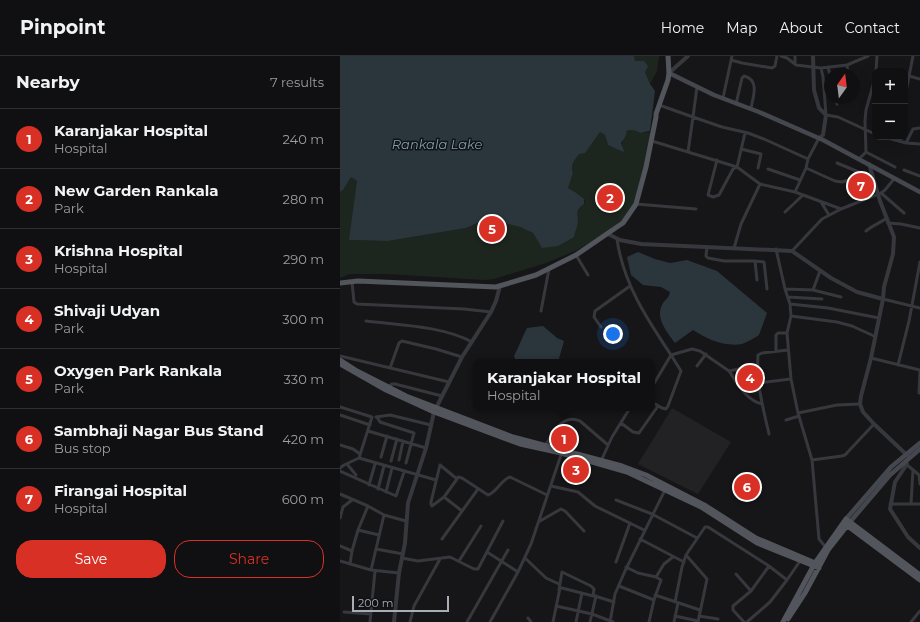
<!DOCTYPE html>
<meta charset="utf-8">
<style>
:root{--surface:#101012;--page:#19191b;--text:#f1f3f6;--muted:#9c9d9f;--line:#303032;--accent:#d93025}
body{margin:0;font-family:Montserrat,sans-serif;background:var(--page);color:var(--text)}
.controls{position:absolute;right:12px;top:12px;display:grid;overflow:hidden;border-radius:8px;box-shadow:0 4px 16px #0002}
.controls button{width:36px;height:36px;display:grid;place-items:center;padding:0;border:0;border-bottom:1px solid var(--line);background:var(--surface);color:var(--text);font:20px sans-serif}
.compass{position:absolute;left:484px;top:12px;width:36px;height:36px;border-radius:50%;background:var(--surface);box-shadow:0 4px 16px #0002;rotate:14deg}
.scale{position:absolute;left:12px;bottom:10px;width:97px;box-sizing:border-box;padding-left:4px;border:2px solid #a7aeb8;border-top:0;font-size:11px;line-height:14px;white-space:nowrap;color:#a7aeb8;-webkit-text-stroke:3px #111113;paint-order:stroke}
.you{position:absolute;left:273px;top:278px;width:14px;height:14px;margin:-10px;border:3px solid #fff;border-radius:50%;background:#1a73e8;box-shadow:0 0 0 6px #1a73e833}
.badge{display:grid;place-items:center;width:26px;height:26px;border-radius:50%;background:var(--accent);color:#fff;font-size:13px;font-weight:700}
.pin{position:absolute;translate:-50% -50%;border:2px solid #fff;box-shadow:0 1px 4px #0006}
.popup{position:absolute;left:133px;top:303px;width:182px;height:52px;box-sizing:border-box;display:grid;place-content:center;border-radius:8px;background:var(--surface);filter:drop-shadow(0 1px 3px #0005);font-size:13px;white-space:nowrap;color:var(--muted)}
.popup b{font-size:15px;color:var(--text)}
.popup::after{content:'';position:absolute;left:50%;top:100%;margin-left:-8px;border:8px solid transparent;border-top-color:var(--surface)}
.list{margin:0;padding:0;list-style:none}
h2{display:flex;justify-content:space-between;align-items:center;height:52px;margin:0;padding:0 16px;font-size:17px}
h2 small{font-size:13px;font-weight:400;color:var(--muted)}
.list li{display:grid;grid-template-columns:26px 1fr auto;gap:12px;align-items:center;box-sizing:border-box;height:60px;padding:0 16px;border-top:1px solid var(--line)}
.list b{display:block;font-size:15px;white-space:nowrap}
.list p{margin:0;font-size:13px;white-space:nowrap;color:var(--muted)}
.list em{font-size:13px;font-style:normal;color:var(--muted)}
.actions{display:flex;gap:8px;padding:12px 16px}
.actions a{flex:1;padding:9px 0;border:1px solid var(--accent);border-radius:16px;text-align:center;font-size:14px;color:var(--accent)}
.actions .main{background:var(--accent);color:#fff}
.map{position:relative;flex:none;width:580px;height:566px;overflow:hidden}
header{display:flex;align-items:center;gap:24px;box-sizing:border-box;height:56px;padding:0 20px;background:var(--surface);border-bottom:1px solid var(--line)}
header strong{font-size:19px}
nav{display:flex;gap:22px;margin-inline-start:auto;font-size:14px}
main{display:flex}
aside{flex:1;background:var(--surface)}
.map>svg:first-child{display:block}
</style>
<header>
<strong>Pinpoint</strong>
<nav><a>Home</a><a>Map</a><a>About</a><a>Contact</a></nav>
</header>
<main>
<aside>
<h2>Nearby<small>7 results</small></h2>
<ul class="list">
<li><span class="badge">1</span><div><b>Karanjakar Hospital</b><p>Hospital</p></div><em>240 m</em></li>
<li><span class="badge">2</span><div><b>New Garden Rankala</b><p>Park</p></div><em>280 m</em></li>
<li><span class="badge">3</span><div><b>Krishna Hospital</b><p>Hospital</p></div><em>290 m</em></li>
<li><span class="badge">4</span><div><b>Shivaji Udyan</b><p>Park</p></div><em>300 m</em></li>
<li><span class="badge">5</span><div><b>Oxygen Park Rankala</b><p>Park</p></div><em>330 m</em></li>
<li><span class="badge">6</span><div><b>Sambhaji Nagar Bus Stand</b><p>Bus stop</p></div><em>420 m</em></li>
<li><span class="badge">7</span><div><b>Firangai Hospital</b><p>Hospital</p></div><em>600 m</em></li>
</ul>
<div class="actions"><a class="main">Save</a><a>Share</a></div>
</aside>
<div class="map">
<svg width="580" height="566" viewBox="0 0 580 566">
<rect width="100%" height="100%" fill="#161618"/>
<path fill="#222225" d="M 332,352 L 391,386 L 358,438 L 298,408 Z"/>
<path fill="#1d261e" d="M 294,0 L 319,0 L 317,15 L 310,28 L 305,16 L 304,5 L 295,5 Z
M 290,74 L 296,74 L 300,77 L 313,76 L 296,148 L 283,167 L 237,194 L 206,207 L 154,223 L 145,224 L 48,218 L 10,218 L 0,222 L 0,136 L 3,134 L 11,121 L 17,125 L 10,184 L 48,185 L 126,172 L 144,164 L 155,165 L 180,171 L 193,177 L 202,192 L 234,181 C 235,177 237,172 238,168 C 240,158 234,156 244,148 L 245,145 L 235,136 L 228,132 L 233,117 C 230,109 234,105 239,98 L 245,96 L 260,76 L 265,79 L 268,89 L 283,96 C 281,88 282,78 290,74 Z
M 418,309 L 420,337 L 412,338 L 405,328 L 399,315 Z"/>
<path fill="#2b363c" d="M 0,0 L 294,0 L 295,5 L 304,5 L 308,10 L 305,16 L 310,28 L 315,35 L 310,75 L 300,77 C 296,74 292,73 287,75 L 285,81 L 281,87 L 284,95 L 283,96 L 268,89 L 265,79 L 260,76 L 245,97 L 239,98 C 234,105 230,109 233,117 L 228,132 L 235,136 L 244,143 L 244,148 C 235,155 238,156 238,165 C 238,170 235,176 234,181 L 218,190 L 202,192 L 193,177 L 180,171 L 155,165 L 144,164 L 126,172 L 48,185 L 9,184 L 17,125 L 11,121 L 3,134 L 0,136 Z
M 298,196 L 315,203 L 330,207 L 347,204 L 377,215 L 427,257 L 419,279 C 414,282 407,286 402,288 C 384,291 367,283 353,274 L 335,287 C 328,277 315,263 322,249 C 324,244 329,243 330,236 L 321,231 L 303,229 L 291,219 L 287,201 Z
M 203,270 L 217,282 L 224,285 L 218,306 L 176,306 L 174,300 C 179,291 182,281 187,272 Z"/>
<g fill="none" stroke-linecap="round" stroke-linejoin="round">
<path stroke="#36383d" stroke-width="3" d="M 441,0 L 447,2 L 456,9 L 481,12 L 507,9 L 528,0
M 391,4 L 402,7 L 432,12 L 435,10 L 437,0
M 455,8 L 455,0
M 507,9 L 508,18
M 488,11 L 490,19
M 481,12 L 483,21 L 486,59 L 498,61 L 535,78
M 536,15 L 537,0
M 569,20 L 580,23
M 357,31 L 353,61 L 382,71 L 408,77 L 424,83 L 468,103
M 565,41 L 573,0
M 383,42 L 392,0
M 496,42 L 497,48
M 396,48 L 402,22 L 404,20 C 420,24 413,41 411,52
M 319,49 L 353,61 L 348,96
M 544,81 L 566,87 L 580,88
M 312,85 L 397,111 L 420,128 L 455,136 L 501,153
M 566,87 L 573,73 L 580,72
M 401,93 L 421,98 L 418,112
M 526,96 L 555,111
M 519,103 L 526,96 L 525,65 L 526,54 L 535,22
M 377,104 L 368,139 L 373,141 L 379,139 L 393,113 L 397,111 L 405,77
M 497,107 L 526,119
M 466,112 L 495,125 L 502,126 L 532,117
M 428,113 L 460,124
M 564,114 L 580,120
M 455,136 L 466,112 L 468,103 L 479,82
M 541,137 L 564,157
M 481,146 L 489,159
M 296,148 L 356,153
M 445,156 L 463,139
M 548,167 L 561,168 L 580,172
M 526,175 C 533,169 540,167 547,162
M 277,183 C 283,227 307,263 331,299 L 352,293 L 360,295 L 389,315
M 367,191 L 366,200 L 368,202 L 384,205 L 415,205 L 417,224
M 394,192 L 401,168 L 420,128
M 436,193 L 445,233 L 450,248 L 451,260 L 447,277 L 451,323 L 458,357 L 472,404 L 479,483 L 487,493
M 452,195 L 482,163 L 501,153 L 541,137 L 545,134 L 554,123
M 236,199 L 248,219
M 415,205 L 424,206 L 427,233
M 12,226 L 14,246 L 17,248 L 124,253 L 151,256
M 445,233 L 473,234 L 480,215
M 473,234 L 501,241
M 448,241 L 482,243
M 543,243 L 580,252
M 450,248 L 488,252 L 539,262
M 201,255 L 209,213
M 451,260 L 497,266 L 512,270 L 534,280
M 26,265 C 58,269 103,270 132,286
M 261,271 L 254,261 L 255,255 L 290,230
M 436,295 L 436,279 L 438,277 L 447,277
M 0,300 L 109,326
M 531,302 L 580,314
M 418,309 L 389,315 C 398,328 406,344 422,348
M 558,309 L 569,265 L 580,206
M 357,310 L 366,298
M 50,312 L 59,287 L 62,285 L 96,293 L 122,301
M 418,327 L 451,323
M 48,331 L 52,328 L 55,328 L 102,340
M 312,331 L 331,299 L 341,315 L 328,350 L 326,353 L 322,352 L 312,346
M 579,337 L 580,315
M 0,351 L 32,361 L 19,402
M 458,357 L 497,349 L 520,348
M 0,359 L 30,369
M 36,361 L 50,359 L 91,369
M 37,361 L 40,366 L 74,377 L 66,407
M 446,364 L 459,360
M 281,367 L 293,376 L 299,377 L 318,350
M 28,375 L 86,392
M 429,378 C 423,352 416,326 418,299 L 422,297 L 448,294
M 0,389 L 13,393 L 20,398
M 205,390 C 213,378 222,357 240,365 L 268,389
M 41,401 L 47,380
M 59,404 L 63,385
M 472,404 L 502,400 L 505,399 L 534,368
M 51,405 L 57,383
M 261,405 L 272,381 L 290,352
M 7,408 L 16,419
M 566,408 L 579,419 L 580,428
M 100,409 L 117,423 L 104,441 L 92,450 L 91,448 L 91,446 Z
M 0,412 L 4,409 L 19,402 L 96,424
M 0,415 L 56,440 L 64,416
M 117,423 L 118,421 L 122,422 L 148,439 C 157,436 161,424 170,421 L 207,439
M 29,429 L 35,408
M 211,430 L 238,436 L 255,450 L 304,474
M 38,433 L 44,410
M 46,436 L 52,412
M 0,438 L 28,450 L 44,459 L 66,465
M 104,441 L 122,455
M 276,444 L 312,458 L 357,482
M 550,448 L 580,448
M 571,448 L 573,414
M 0,462 L 3,451 L 12,444
M 200,465 L 221,453 L 225,455 L 244,475
M 18,474 L 39,479
M 102,483 L 138,433
M 300,483 L 344,506
M 0,490 L 12,495 L 10,508
M 36,493 L 63,498
M 12,495 L 18,474 L 28,450
M 147,496 L 178,516
M 62,502 L 78,505 L 110,501 L 134,513 L 138,513 L 163,465
M 185,502 L 206,522 L 219,528
M 0,505 L 31,514 L 59,517
M 119,505 L 141,470
M 276,506 L 290,467
M 286,511 L 298,517 L 316,521 L 321,524 L 314,544 L 309,566
M 31,514 L 44,459
M 396,518 L 411,535
M 316,521 L 324,508 L 333,501
M 279,530 L 314,544
M 315,539 L 360,554
M 255,540 L 274,546
M 335,546 L 342,511 L 346,499
M 216,550 L 252,558 L 273,566
M 4,556 L 31,558
M 335,560 L 358,565
M 359,560 L 378,563
M 188,562 L 191,566
M 30,566 L 35,515
M 70,566 L 74,550 L 100,503
M 127,566 L 168,494
M 150,566 L 178,516 L 191,488 L 222,396
M 213,566 L 220,532 L 222,532 L 253,540 L 254,533 L 251,530 L 222,516 L 219,534
M 236,566 L 242,537
M 250,566 L 256,540
M 270,566 L 275,538 L 285,515 L 325,434
M 334,566 L 338,547
M 358,566 L 367,523 L 346,499 L 365,471 L 368,471 L 429,510 L 447,524 L 460,505
M 404,566 L 393,554 L 393,550 L 411,535 L 429,510
M 407,566 L 430,546 L 447,524
M 571,566 L 580,555"/>
<path stroke="#36383d" stroke-width="4" d="M 473,0 L 474,34 L 479,52 L 486,59 L 483,79 L 479,82
M 329,17 L 348,0
M 529,108 L 540,145 L 554,181 L 553,198 L 544,231 L 543,243 L 531,302 L 521,340 L 520,348 L 523,356 L 534,368 L 569,401
M 268,178 L 280,184 L 301,188 L 452,195 L 491,222 L 517,236 L 543,243
M 567,408 L 555,426 L 550,453 L 568,481 L 580,492
M 54,566 L 59,517 L 65,487 L 68,447 L 86,392 L 94,356 L 122,301 L 151,256 L 156,245 L 160,230"/>
<path stroke="#44474d" stroke-width="4.5" d="M 329,17 L 374,39 L 419,56 L 483,84 L 580,136
M 506,463 L 551,411 L 580,387
M 510,466 L 550,419 L 580,393"/>
<path stroke="#52555c" stroke-width="5" d="M 0,227 L 18,225 L 156,231 L 196,219 L 236,199 L 277,171 L 283,167 L 296,148 L 306,111 L 316,61 L 316,58 L 328,24 L 329,17 L 328,0
M 0,304 L 17,315 L 66,340 L 134,366 L 173,381 L 282,410 L 306,419 L 366,450 L 416,482 L 480,509
M 0,308 L 46,334 L 94,356 L 180,388 L 221,397 L 287,416 L 361,451 L 417,487 L 479,512
M 505,468 L 580,524
M 448,563 L 465,537 L 488,494 L 510,466
M 443,566 L 475,507 L 506,463 L 580,519"/>
</g>
<g text-anchor="middle" stroke-width="3" stroke-linejoin="round" paint-order="stroke">
<g font-size="13" font-style="italic" fill="#7da0b4" stroke="#111113">
<text x="97" y="93">Rankala Lake</text>
</g>
</g>
</svg>
<div class="controls">
<button>+</button>
<button>−</button>
</div>
<svg class="compass" viewBox="-18 -18 36 36"><path d="M0-13l5 13h-10z" fill="#e53935"/><path d="M0 13l5-13h-10z" fill="#9c9d9f"/></svg>
<div class="scale">200 m</div>
<div class="you"></div>
<div class="pin badge" style="left:224px;top:383px">1</div>
<div class="popup"><b>Karanjakar Hospital</b>Hospital</div>
<div class="pin badge" style="left:270px;top:142px">2</div>
<div class="pin badge" style="left:236px;top:414px">3</div>
<div class="pin badge" style="left:410px;top:322px">4</div>
<div class="pin badge" style="left:152px;top:173px">5</div>
<div class="pin badge" style="left:407px;top:431px">6</div>
<div class="pin badge" style="left:521px;top:130px">7</div>
</div>
</main>
